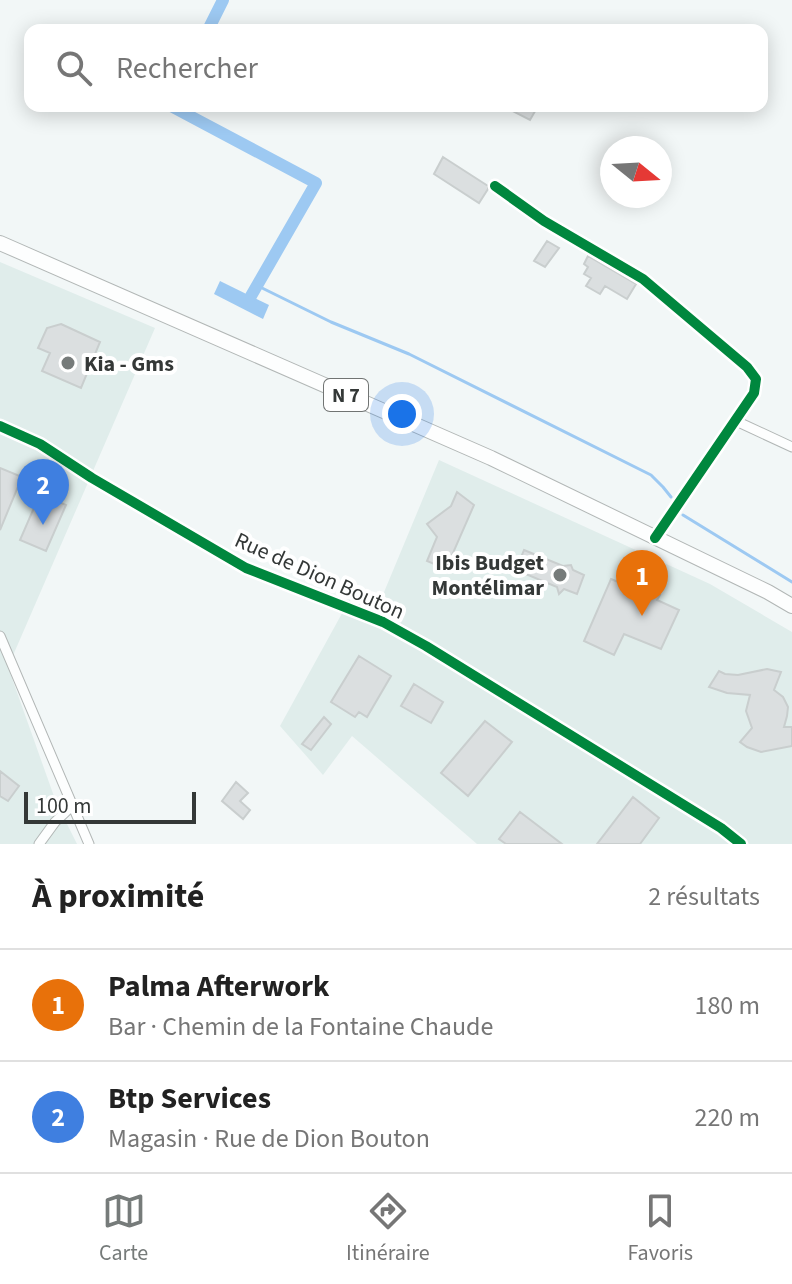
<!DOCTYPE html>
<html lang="fr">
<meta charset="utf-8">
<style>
:root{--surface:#fff;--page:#f6f6f6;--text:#222;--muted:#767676;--line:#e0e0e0;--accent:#767b7a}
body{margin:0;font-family:"Source Sans 3",sans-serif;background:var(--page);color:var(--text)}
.compass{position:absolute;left:600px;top:136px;width:72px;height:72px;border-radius:50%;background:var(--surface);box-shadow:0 4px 20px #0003;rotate:108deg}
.scale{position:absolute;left:24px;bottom:20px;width:172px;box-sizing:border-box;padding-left:8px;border:4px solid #343837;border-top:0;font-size:22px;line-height:28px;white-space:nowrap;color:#343837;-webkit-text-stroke:6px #fff;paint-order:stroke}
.you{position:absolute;left:402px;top:414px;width:28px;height:28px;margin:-20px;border:6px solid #fff;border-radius:50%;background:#1a73e8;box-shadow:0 0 0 12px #1a73e833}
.badge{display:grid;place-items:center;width:52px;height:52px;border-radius:50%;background:var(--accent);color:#fff;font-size:26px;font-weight:700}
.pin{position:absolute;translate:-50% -66px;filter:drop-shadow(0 2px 4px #0008)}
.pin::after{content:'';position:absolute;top:42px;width:28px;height:24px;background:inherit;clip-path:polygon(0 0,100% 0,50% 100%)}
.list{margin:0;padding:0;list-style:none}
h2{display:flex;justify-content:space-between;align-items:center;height:104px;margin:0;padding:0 32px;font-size:34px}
h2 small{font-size:26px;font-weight:400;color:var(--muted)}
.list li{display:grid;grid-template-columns:52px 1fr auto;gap:24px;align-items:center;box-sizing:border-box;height:112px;padding:0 32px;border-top:2px solid var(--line)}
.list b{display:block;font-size:30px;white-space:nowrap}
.list p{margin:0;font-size:26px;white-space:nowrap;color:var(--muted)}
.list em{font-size:26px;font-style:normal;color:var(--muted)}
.icon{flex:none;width:44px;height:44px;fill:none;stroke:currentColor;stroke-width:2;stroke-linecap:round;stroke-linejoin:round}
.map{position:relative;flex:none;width:792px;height:844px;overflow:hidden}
.search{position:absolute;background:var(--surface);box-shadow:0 4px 20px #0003;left:24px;right:24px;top:24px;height:88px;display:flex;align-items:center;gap:20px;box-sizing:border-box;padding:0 28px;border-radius:16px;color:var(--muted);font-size:30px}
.sheet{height:328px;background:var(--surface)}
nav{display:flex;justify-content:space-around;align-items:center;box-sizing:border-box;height:112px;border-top:2px solid var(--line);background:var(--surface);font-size:22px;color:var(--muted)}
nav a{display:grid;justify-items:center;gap:4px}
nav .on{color:var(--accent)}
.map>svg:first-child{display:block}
</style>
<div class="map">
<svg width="792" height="844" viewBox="0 0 792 844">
<rect width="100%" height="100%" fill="#f2f7f7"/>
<path fill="#e0edeb" d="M 0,262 L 155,328 L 8,667 L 56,802 L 77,844 L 0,844 Z
M 439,460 L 710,584 L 792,632 L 792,844 L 477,844 L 352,736 L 323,775 L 280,726 L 351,597 L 377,609 Z"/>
<path fill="#9dc9f2" d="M 220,281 L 269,305 L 263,319 L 214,294 Z"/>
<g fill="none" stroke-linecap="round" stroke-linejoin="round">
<path stroke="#9dc9f2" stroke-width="3" d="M 258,286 L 331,322 L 409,354 L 651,475 L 663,487 L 671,497
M 683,515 L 792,582"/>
<path stroke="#9dc9f2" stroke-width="12" d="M 208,30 L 223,0
M 171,106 L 316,183 L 251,296"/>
</g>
<path fill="#dbdfe0" stroke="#c9cece" stroke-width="2" d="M 503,106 L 538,106 L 530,120 Z
M 443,157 L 488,186 L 488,189 L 479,203 L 434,174 Z
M 547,241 L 559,248 L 545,267 L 534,261 Z
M 588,256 L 636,284 L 627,299 L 605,286 L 600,294 L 586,286 L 591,278 L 584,274 L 588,267 L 584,264 Z
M 61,324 L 100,342 L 81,388 L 42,371 L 50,353 L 38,348 L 47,328 Z
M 0,468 L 22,477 L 0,530 Z
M 457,492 L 474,505 L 446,569 L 427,561 L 437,537 L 427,524 L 451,506 Z
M 40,494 L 66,505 L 46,551 L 20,540 Z
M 524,550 L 563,566 L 571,565 L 573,570 L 584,575 L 577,594 L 564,589 L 559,594 L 557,587 L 516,570 Z
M 611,579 L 641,592 L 644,588 L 660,595 L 657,600 L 679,610 L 661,649 L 624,634 L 614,655 L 584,641 Z
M 359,656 L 391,676 L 367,717 L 359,712 L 355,717 L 331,702 Z
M 767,669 L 781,672 L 774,690 L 783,697 L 788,707 L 787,716 L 784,727 L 792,727 L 792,746 L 761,752 L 747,747 L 740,742 L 752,728 L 746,711 L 750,695 L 727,693 L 709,687 L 719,671 L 725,674 L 738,675 Z
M 414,684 L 443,702 L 431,723 L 401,706 Z
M 324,717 L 331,724 L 311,750 L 302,744 Z
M 485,721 L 512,742 L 468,796 L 441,773 Z
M 0,771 L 19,786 L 8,801 L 0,796 Z
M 236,782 L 248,793 L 240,801 L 250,810 L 243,819 L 222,801 Z
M 633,797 L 659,818 L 640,844 L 597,844 Z
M 520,812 L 562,844 L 506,844 L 499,839 Z"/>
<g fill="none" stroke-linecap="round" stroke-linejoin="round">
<g stroke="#b2b7b6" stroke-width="11">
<path id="street" d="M 495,186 L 544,221 L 643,279 L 747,367 L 756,379 L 754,393 L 655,538
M 736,421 L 792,447
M 0,426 L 40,444 L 92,478 L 246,568 L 383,622 L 426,646 L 666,794 L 721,828 L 741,844
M 0,636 L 89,844
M 39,844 L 55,822 L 73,805"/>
</g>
<g stroke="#b2b7b6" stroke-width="16">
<path id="primary" d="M 0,243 L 491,458 L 768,592 L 792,606"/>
</g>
<use href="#street" stroke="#fdfefe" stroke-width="9"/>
<use href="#primary" stroke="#fdfefe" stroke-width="14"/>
<g stroke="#fff" stroke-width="15">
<path id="cycleway" d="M 495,186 L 544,221 L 643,279 L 747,367 L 756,379 L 754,393 L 655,538
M 0,426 L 40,444 L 92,478 L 246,568 L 383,622 L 426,646 L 666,794 L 721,828 L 741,844"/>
</g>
<use href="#cycleway" stroke="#00873e" stroke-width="10"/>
</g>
<g fill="#767b7a" stroke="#fff" stroke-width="3">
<circle cx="68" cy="363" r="8"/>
<circle cx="560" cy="575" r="8"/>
</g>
<g text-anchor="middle" stroke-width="8" stroke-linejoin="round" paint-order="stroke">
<rect fill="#fff" stroke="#717473" stroke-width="2" x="324" y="379" width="44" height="32" rx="6"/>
<g font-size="20" font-weight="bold" fill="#343837">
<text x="346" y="402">N 7</text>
</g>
<g font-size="22" font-weight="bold" fill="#343837" stroke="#fff" text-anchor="start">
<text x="84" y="371">Kia - Gms</text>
<text x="544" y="570" text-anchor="end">Ibis Budget<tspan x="544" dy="25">Montélimar</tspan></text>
</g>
<g font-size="22" fill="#343837" stroke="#fff">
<text transform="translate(320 575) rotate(24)" y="8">Rue de Dion Bouton</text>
</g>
</g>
</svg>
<svg class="compass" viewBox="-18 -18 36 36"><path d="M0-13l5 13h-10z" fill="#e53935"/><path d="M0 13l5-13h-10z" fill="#767676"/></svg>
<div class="scale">100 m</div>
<div class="you"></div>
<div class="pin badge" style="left:642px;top:616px;background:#e8710a">1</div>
<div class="pin badge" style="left:43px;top:525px;background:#3f7fe0">2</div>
<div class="search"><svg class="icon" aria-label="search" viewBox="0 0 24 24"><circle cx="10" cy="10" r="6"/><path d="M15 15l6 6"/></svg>Rechercher</div>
</div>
<section class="sheet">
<h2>À proximité<small>2 résultats</small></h2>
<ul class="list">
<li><span class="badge" style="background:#e8710a">1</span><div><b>Palma Afterwork</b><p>Bar · Chemin de la Fontaine Chaude</p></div><em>180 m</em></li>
<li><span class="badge" style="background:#3f7fe0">2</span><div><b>Btp Services</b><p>Magasin · Rue de Dion Bouton</p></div><em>220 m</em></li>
</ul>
</section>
<nav>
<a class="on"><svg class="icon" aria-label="map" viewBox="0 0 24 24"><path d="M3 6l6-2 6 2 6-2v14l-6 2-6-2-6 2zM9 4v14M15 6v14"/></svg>Carte</a>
<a><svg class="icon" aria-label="directions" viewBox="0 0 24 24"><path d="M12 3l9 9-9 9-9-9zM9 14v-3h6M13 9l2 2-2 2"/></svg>Itinéraire</a>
<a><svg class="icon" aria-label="saved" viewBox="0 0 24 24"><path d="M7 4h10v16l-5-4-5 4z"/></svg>Favoris</a>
</nav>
